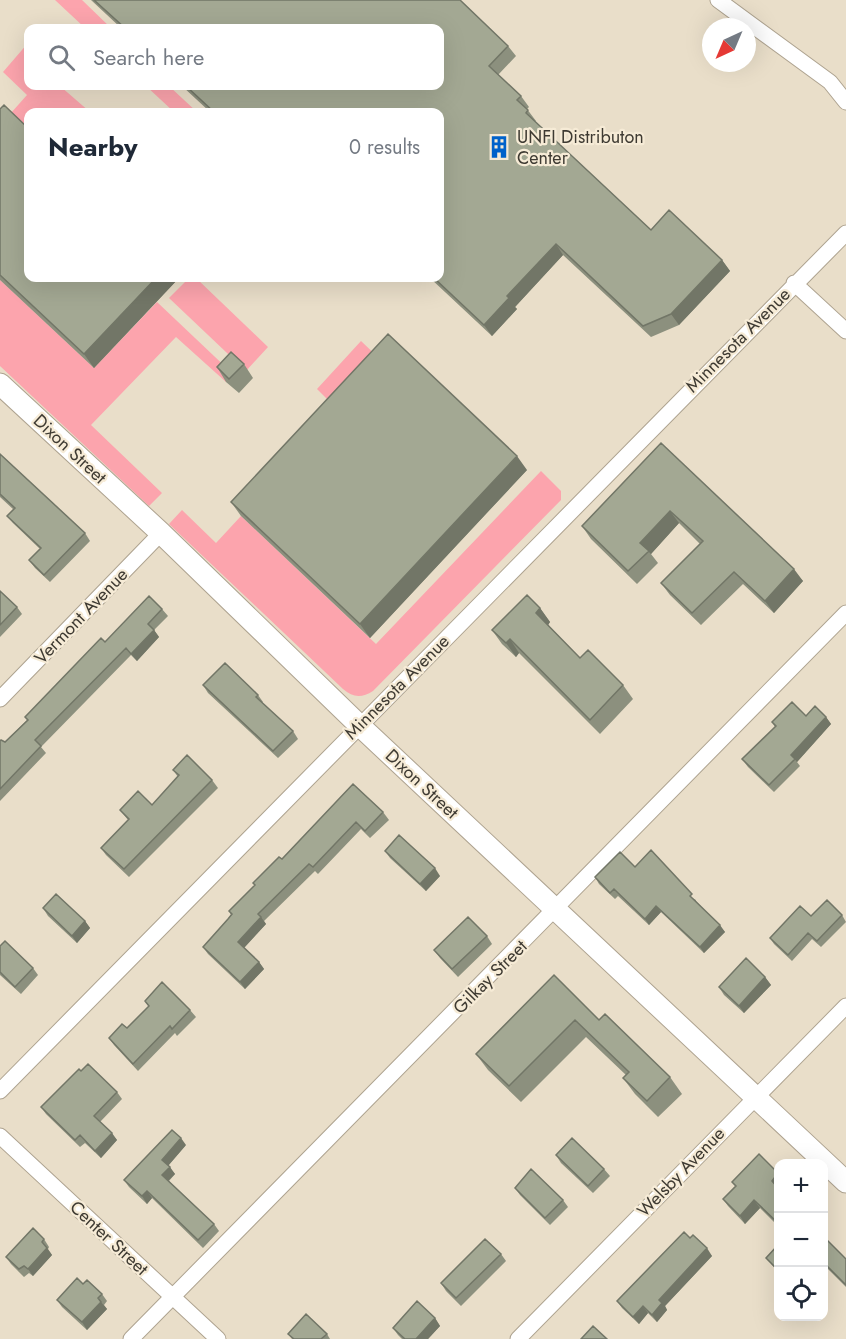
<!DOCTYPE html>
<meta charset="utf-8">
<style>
:root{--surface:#fff;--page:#f2f2f3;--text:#1f2937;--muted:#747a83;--line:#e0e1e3}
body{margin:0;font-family:Jost,sans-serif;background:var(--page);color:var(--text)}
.controls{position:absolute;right:18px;bottom:18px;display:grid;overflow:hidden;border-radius:12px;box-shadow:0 6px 24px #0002}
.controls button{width:54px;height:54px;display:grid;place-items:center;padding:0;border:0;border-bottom:2px solid var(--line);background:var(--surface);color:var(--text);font:30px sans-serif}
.compass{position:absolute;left:702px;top:18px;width:54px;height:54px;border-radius:50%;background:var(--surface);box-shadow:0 6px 24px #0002;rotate:224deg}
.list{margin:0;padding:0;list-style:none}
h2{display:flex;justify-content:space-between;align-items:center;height:78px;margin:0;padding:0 24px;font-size:26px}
h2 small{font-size:20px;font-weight:400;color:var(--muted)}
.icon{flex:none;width:33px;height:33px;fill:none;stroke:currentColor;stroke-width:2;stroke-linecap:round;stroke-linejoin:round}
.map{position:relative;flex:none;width:846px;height:1339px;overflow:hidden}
.search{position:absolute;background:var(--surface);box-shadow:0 6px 24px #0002;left:24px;top:24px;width:420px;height:66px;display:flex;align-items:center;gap:15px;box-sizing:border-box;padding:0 21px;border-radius:12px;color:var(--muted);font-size:22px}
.panel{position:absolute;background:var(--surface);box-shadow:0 6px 24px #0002;left:24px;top:108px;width:420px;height:174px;border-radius:12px}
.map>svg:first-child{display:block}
</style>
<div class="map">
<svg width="846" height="1339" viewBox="0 0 846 1339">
<rect width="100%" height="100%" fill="#e9dec9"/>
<path fill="#fca4ad" d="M 55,0 L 82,0 L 111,28 L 85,28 Z
M 28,43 L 28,86 L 60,86 L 90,112 L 28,112 L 28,133 L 2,123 L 27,95 L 3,72 Z
M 146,86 L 169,86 L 197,112 L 174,112 Z
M 189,278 L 196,278 L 268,347 L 246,371 L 169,298 Z
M 0,280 L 94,368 L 157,302 L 233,374 L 226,382 L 176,337 L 91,425 L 162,493 L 149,506 L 0,366 Z
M 361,341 L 384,363 L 339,411 L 317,389 Z
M 541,471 L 561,491 L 561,500 L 373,691 C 362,698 353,698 343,689 L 169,524 L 182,510 L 216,543 L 241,516 L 376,644 Z"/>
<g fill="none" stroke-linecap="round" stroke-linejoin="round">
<g stroke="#aea390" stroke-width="17">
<path id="street" d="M 718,0 L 830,82 L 846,102
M 794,283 L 846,331
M 0,699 L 161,533
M 0,1091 L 846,233
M 0,1136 L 218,1339
M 131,1339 L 846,613
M 518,1339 L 846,1006"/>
</g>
<g stroke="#aea390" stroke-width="23">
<path id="secondary" d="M 0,384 L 161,533 L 359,725 L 846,1182"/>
</g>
<use href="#street" stroke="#fff" stroke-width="15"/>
<use href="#secondary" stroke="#fff" stroke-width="21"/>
</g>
<path fill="#8c907e" d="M 91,0 L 460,0 L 508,46 L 516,56 L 498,75 L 521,96 L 529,107 L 527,109 L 536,121 L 535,122 L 651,230 L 722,260 L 730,271 L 679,325 L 651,337 L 563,255 L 515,307 L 517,309 L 492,336 L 430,278 L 440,278 L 440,112 L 210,112 L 182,86 L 440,86 L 440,28 L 121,28 Z
M 0,109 L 179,278 L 94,368 L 0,280 Z
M 244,364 L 253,378 L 239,393 L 226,382 L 217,367 Z
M 661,443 L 803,581 L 774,613 L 743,584 L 701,625 L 670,595 L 661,583 L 700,544 L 679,523 L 651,554 L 658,563 L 637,584 L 591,539 L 582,526 Z
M 0,454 L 85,533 L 90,541 L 50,582 L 35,568 L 29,560 L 40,549 L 13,523 L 7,516 L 14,510 L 0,497 Z
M 527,470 L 370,638 L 241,516 L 231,502 Z
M 0,591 L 17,607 L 22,614 L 0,637 Z
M 540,608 L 550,622 L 548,625 L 580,658 L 623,685 L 633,699 L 600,734 L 519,653 L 516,657 L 502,644 L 492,630 Z
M 162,609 L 168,616 L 154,630 L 159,637 L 137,661 L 131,655 L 41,747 L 46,753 L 0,801 L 0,741 L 5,742 L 27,720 L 25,717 L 105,642 Z
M 203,685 L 258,695 L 263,702 L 262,703 L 293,731 L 298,739 L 278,758 L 208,693 Z
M 806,716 L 826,717 L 831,724 L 797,762 L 800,766 L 774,792 L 748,767 L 742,759 L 775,727 L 772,722 Z
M 173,770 L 212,780 L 218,788 L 129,877 L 106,855 L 101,848 L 128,820 L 120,810 L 152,805 L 178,777 Z
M 353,784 L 383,812 L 389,820 L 370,838 L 361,829 L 318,874 L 315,871 L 264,921 L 266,924 L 244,948 L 259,962 L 264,969 L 245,989 L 208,954 L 203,947 L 228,919 L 231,915 L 229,911 L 255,885 L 253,883 L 282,859 Z
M 385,851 L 440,876 L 426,891 L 390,858 Z
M 635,867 L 696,900 L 696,901 L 725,932 L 704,953 L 661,912 L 649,925 L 618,896 L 615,899 L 599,884 L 595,877 Z
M 43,908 L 85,921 L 90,928 L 77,943 L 48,916 Z
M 842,915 L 846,922 L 821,947 L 812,939 L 792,961 L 774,944 L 770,938 L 811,916 Z
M 487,936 L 492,944 L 458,977 L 440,958 L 434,950 Z
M 0,946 L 33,968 L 38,975 L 21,994 L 0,975 Z
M 554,975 L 599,1020 L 670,1077 L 682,1094 L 658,1117 L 635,1094 L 623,1078 L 626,1075 L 586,1037 L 521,1102 L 488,1070 L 476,1054 Z
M 765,977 L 771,985 L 744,1013 L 724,995 L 719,987 Z
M 145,1001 L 190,1010 L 196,1017 L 177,1036 L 175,1033 L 138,1071 L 114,1045 L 109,1038 L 127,1028 L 149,1007 Z
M 81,1071 L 117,1092 L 122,1099 L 100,1122 L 117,1140 L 101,1158 L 85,1143 L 80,1147 L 46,1114 L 41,1107 Z
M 186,1145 L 168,1166 L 175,1174 L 169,1181 L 214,1224 L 219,1231 L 203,1248 L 152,1198 L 147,1204 L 129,1187 L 124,1180 Z
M 556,1155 L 604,1169 L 610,1176 L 593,1193 L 561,1163 Z
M 778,1173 L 778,1226 L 760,1208 L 745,1224 L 728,1206 L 723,1199 L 735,1186 L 732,1182 Z
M 515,1188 L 563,1200 L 568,1207 L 550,1225 L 520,1195 Z
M 824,1237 L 846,1259 L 846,1288 L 846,1287 L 824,1265 Z
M 690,1238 L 712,1256 L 665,1306 L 667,1310 L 657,1322 L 648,1313 L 639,1324 L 622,1308 L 617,1301 Z
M 44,1239 L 49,1247 L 48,1249 L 52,1255 L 33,1276 L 29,1273 L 24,1277 L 11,1264 L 6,1257 Z
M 778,1245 L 778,1272 L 766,1258 Z
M 501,1254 L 506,1261 L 461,1306 L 446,1291 L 441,1283 Z
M 83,1284 L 102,1294 L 107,1301 L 104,1305 L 107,1309 L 87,1330 L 62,1307 L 57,1300 Z
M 435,1318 L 440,1326 L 428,1339 L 402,1339 L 398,1335 L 393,1328 Z
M 288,1334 L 327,1334 L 330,1339 L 292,1339 Z"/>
<path fill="#727667" d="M 556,244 L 563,255 L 515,307 L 517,309 L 492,336 L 484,325 L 507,296 Z
M 722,260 L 730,271 L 679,325 L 671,314 Z
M 156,278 L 179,278 L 94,368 L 84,354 Z
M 387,278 L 394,278 L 390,281 Z
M 517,456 L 527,470 L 370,638 L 360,624 Z
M 670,511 L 679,523 L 651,554 L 640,543 Z
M 794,569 L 803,581 L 774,613 L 765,601 Z
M 540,608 L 550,622 L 546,628 L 536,613 Z
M 154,630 L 159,637 L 137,661 L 131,654 Z
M 510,639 L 519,653 L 516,657 L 506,643 Z
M 826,717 L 831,724 L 797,762 L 791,755 Z
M 435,868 L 440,876 L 426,891 L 420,884 Z
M 656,906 L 661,912 L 649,925 L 645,919 Z
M 261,917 L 266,924 L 243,949 L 238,942 Z
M 85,921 L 90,928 L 77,943 L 72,936 Z
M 720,925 L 725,932 L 704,953 L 700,947 Z
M 259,962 L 264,969 L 245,989 L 240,982 Z
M 765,977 L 771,985 L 744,1013 L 739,1006 Z
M 112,1133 L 117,1140 L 101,1158 L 95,1151 Z
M 181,1138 L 186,1145 L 167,1167 L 162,1160 Z
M 170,1167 L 175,1174 L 167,1182 L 162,1175 Z
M 778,1175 L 778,1187 L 772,1181 Z
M 147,1191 L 152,1198 L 147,1204 L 142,1196 Z
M 754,1200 L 760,1208 L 745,1224 L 740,1216 Z
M 47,1248 L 52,1255 L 33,1276 L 28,1269 Z
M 707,1248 L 712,1256 L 665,1306 L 667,1310 L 657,1322 L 652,1315 L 659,1300 Z
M 101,1302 L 107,1309 L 87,1330 L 82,1322 Z
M 643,1306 L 648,1313 L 639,1324 L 633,1317 Z
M 435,1318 L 440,1326 L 428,1339 L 416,1339 Z"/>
<path fill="#a3a893" stroke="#727667" stroke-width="1.5" d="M 94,0 L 460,0 L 508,46 L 489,66 L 521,96 L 517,100 L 528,110 L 526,113 L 651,230 L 669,210 L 722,260 L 671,314 L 643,326 L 556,244 L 507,296 L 509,298 L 484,325 L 434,278 L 440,278 L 440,112 L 214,112 L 186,86 L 440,86 L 440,28 L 125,28 Z
M 4,105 L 28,128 L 28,278 L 156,278 L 84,354 L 0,275 L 0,109 Z
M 388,334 L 517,456 L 360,624 L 231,502 Z
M 231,352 L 244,364 L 229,379 L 217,367 Z
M 661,443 L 794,569 L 765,601 L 734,572 L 692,613 L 661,583 L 703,541 L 670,511 L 640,543 L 649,551 L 628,571 L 582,526 Z
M 0,454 L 85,533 L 44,575 L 29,560 L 41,548 L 7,516 L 15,508 L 0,494 Z
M 0,591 L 17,607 L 0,625 Z
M 527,595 L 540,608 L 536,613 L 580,658 L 588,650 L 623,685 L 590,720 L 510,639 L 506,643 L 492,630 Z
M 149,596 L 162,609 L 148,624 L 154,630 L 131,654 L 126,648 L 35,740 L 41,746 L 0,789 L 0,741 L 1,740 L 5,742 L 28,720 L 25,717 L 101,638 L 105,642 Z
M 225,663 L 258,695 L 256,697 L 293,731 L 273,751 L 203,685 Z
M 792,702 L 806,716 L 815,706 L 826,717 L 791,755 L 795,759 L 769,785 L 742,759 L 776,726 L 772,722 Z
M 187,755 L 212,780 L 124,869 L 101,848 L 129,819 L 120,810 L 138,791 L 152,805 L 179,775 L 173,770 Z
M 353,784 L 383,812 L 365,831 L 356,822 L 313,867 L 309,864 L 258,914 L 261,917 L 238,942 L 259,962 L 240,982 L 203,947 L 228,919 L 232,914 L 229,911 L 255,885 L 253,883 L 279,857 L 282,859 Z
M 399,835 L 435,868 L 420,884 L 385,851 Z
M 651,850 L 692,894 L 690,896 L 720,925 L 700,947 L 656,906 L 645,919 L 614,889 L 610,893 L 595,877 L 620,852 L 635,867 Z
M 56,894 L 85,921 L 72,936 L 43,908 Z
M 827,900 L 842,915 L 817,941 L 808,933 L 788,955 L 770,938 L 800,906 L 811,916 Z
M 468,917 L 487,936 L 452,969 L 434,950 Z
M 5,941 L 33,968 L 15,987 L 0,972 L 0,946 Z
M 746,958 L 765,977 L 739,1006 L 719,987 Z
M 554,975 L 599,1020 L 605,1014 L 670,1077 L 647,1101 L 623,1078 L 629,1072 L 575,1020 L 509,1086 L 476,1054 Z
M 162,982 L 190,1010 L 172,1029 L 170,1026 L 133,1064 L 109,1038 L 122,1024 L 127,1028 L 149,1006 L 145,1001 Z
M 88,1064 L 117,1092 L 94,1116 L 112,1133 L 95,1151 L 80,1135 L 75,1140 L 41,1107 L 79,1069 L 81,1071 Z
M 172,1130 L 181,1138 L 162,1160 L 170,1167 L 162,1175 L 214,1224 L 198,1240 L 147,1191 L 142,1196 L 124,1180 Z
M 572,1138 L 604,1169 L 588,1186 L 556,1155 Z
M 759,1154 L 778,1173 L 772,1181 L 778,1188 L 778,1223 L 754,1200 L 740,1216 L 723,1199 L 736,1186 L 732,1182 Z
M 531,1169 L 563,1200 L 545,1218 L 515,1188 Z
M 33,1228 L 44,1239 L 42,1242 L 47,1248 L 28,1269 L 24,1266 L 19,1269 L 6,1257 Z
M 684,1232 L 690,1238 L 693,1235 L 707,1248 L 659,1300 L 662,1303 L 652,1315 L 643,1306 L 633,1317 L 617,1301 Z
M 824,1237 L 846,1259 L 846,1285 L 824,1263 Z
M 485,1239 L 501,1254 L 456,1298 L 441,1283 Z
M 778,1245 L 778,1270 L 766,1258 Z
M 77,1278 L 83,1284 L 87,1280 L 102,1294 L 98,1298 L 101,1302 L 82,1322 L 57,1300 Z
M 417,1301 L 435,1318 L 416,1339 L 405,1339 L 393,1328 Z
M 306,1314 L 327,1334 L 321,1339 L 294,1339 L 288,1334 Z
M 593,1326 L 607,1339 L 581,1339 Z"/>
<defs>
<g id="building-bare" transform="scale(1.8)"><path d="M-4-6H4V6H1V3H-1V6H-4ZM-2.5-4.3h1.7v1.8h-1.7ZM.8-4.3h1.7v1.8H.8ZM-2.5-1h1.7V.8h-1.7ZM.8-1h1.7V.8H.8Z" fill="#0062ca" stroke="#f6ebd6" stroke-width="2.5" paint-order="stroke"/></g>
</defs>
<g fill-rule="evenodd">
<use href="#building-bare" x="499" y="147"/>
</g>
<g text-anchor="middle" stroke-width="4.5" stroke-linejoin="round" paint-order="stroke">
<g font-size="18" fill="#3e3a32" stroke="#f6ebd6" text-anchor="start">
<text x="517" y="143">UNFI Distributon<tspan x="517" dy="21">Center</tspan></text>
</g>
<g font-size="18" fill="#3e3a32" stroke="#f6ebd6">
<text transform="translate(738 340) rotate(-45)" y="6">Minnesota Avenue</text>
<text transform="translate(70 449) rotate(43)" y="6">Dixon Street</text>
<text transform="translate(81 616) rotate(-46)" y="6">Vermont Avenue</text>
<text transform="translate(397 687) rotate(-45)" y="6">Minnesota Avenue</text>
<text transform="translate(422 784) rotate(43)" y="6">Dixon Street</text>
<text transform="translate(490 977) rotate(-45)" y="6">Gilkay Street</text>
<text transform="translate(681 1172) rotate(-46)" y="6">Welsby Avenue</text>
<text transform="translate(109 1238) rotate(43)" y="6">Center Street</text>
</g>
</g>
</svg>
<div class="controls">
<button>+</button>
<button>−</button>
<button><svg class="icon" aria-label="locate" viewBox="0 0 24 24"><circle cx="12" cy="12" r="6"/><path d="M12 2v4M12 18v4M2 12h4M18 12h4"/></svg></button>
</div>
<svg class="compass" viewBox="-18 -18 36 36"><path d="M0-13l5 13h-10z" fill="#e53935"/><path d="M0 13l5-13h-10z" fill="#747a83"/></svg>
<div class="search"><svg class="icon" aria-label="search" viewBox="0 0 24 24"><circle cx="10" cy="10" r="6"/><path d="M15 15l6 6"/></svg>Search here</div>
<section class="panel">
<h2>Nearby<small>0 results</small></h2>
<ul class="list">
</ul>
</section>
</div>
